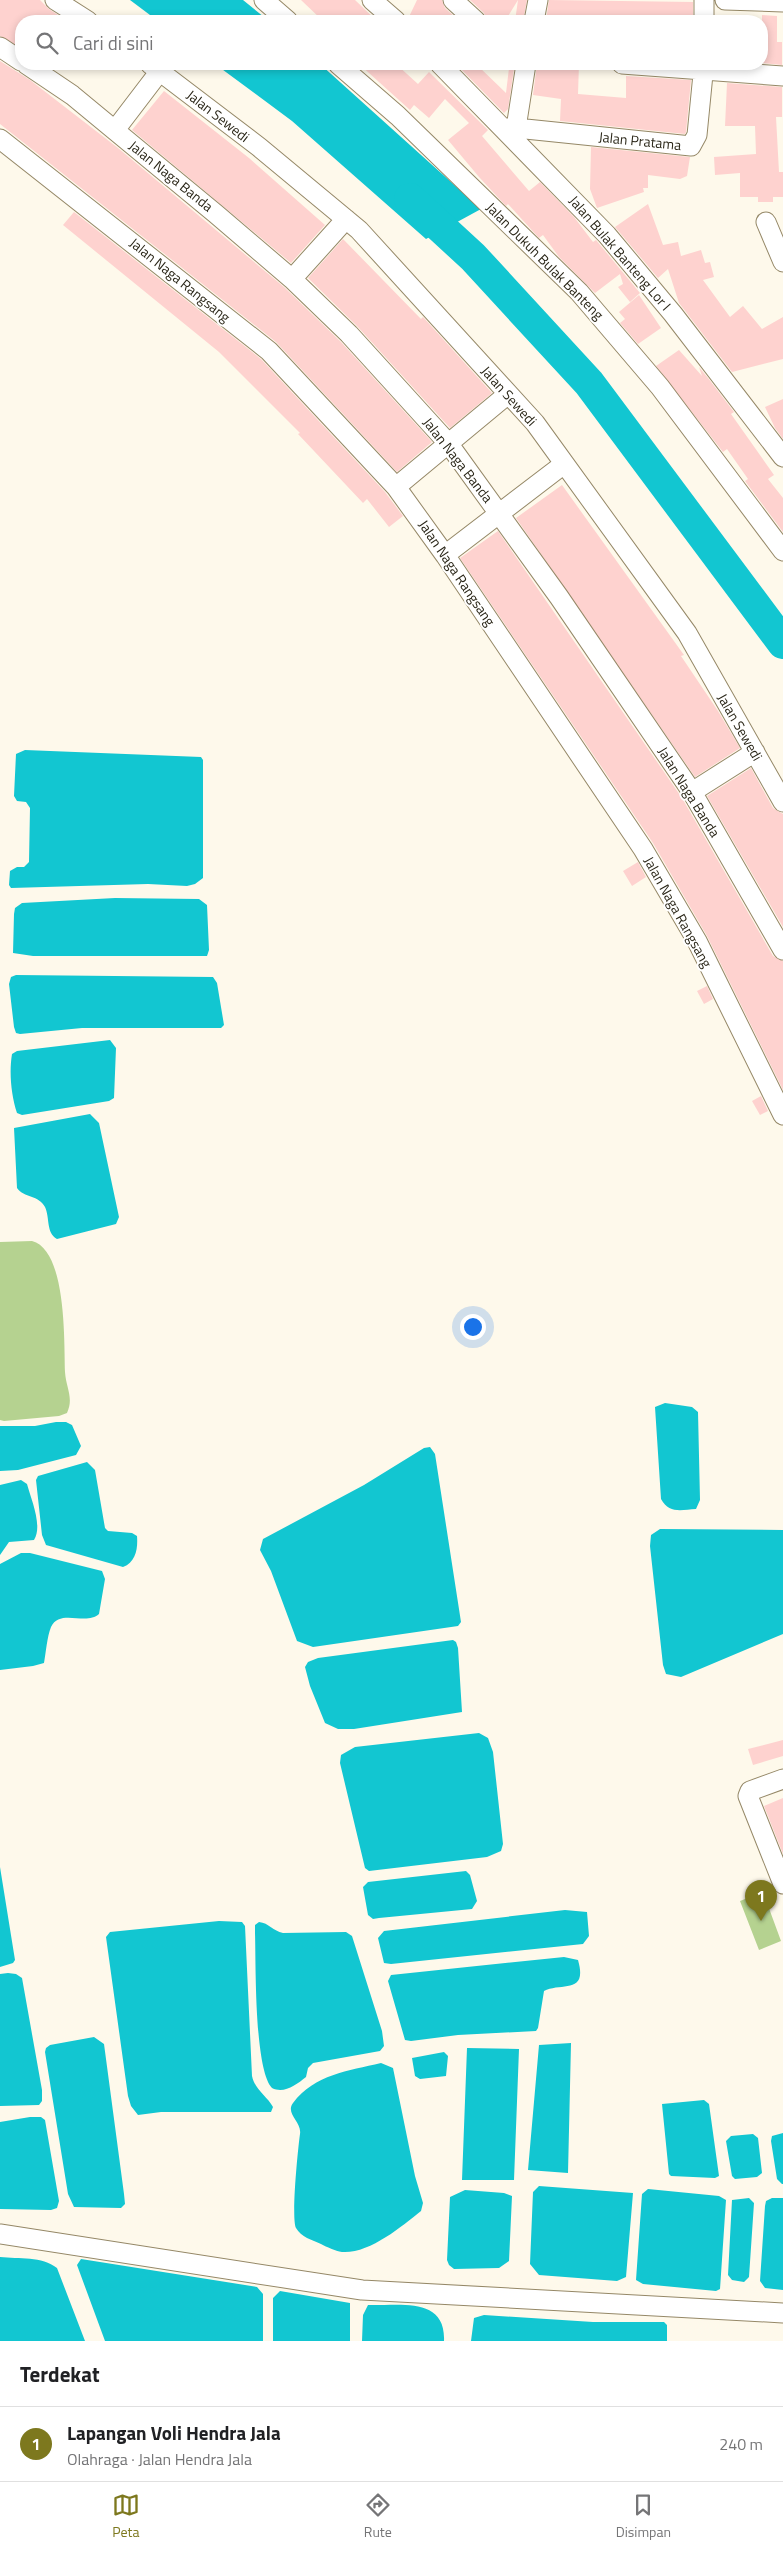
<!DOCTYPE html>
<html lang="id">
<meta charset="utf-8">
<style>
:root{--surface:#fff;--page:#f2f2f2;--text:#202124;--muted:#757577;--line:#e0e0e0;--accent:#7d781e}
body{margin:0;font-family:"Titillium Web",sans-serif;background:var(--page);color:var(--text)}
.you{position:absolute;left:472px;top:1326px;width:18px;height:18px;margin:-12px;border:4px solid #fff;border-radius:50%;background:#1a73e8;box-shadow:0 0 0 8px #1a73e833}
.badge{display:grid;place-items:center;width:32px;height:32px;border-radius:50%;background:var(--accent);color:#fff;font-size:16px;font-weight:700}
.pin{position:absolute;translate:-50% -41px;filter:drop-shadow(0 1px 2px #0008)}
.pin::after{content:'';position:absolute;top:26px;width:18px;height:15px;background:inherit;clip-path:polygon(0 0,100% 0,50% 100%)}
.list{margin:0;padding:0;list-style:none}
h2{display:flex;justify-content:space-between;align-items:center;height:65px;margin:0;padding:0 20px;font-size:21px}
h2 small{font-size:16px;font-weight:400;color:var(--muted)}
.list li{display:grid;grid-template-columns:32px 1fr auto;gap:15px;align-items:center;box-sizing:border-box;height:75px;padding:0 20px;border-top:1px solid var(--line)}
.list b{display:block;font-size:19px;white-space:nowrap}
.list p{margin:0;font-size:16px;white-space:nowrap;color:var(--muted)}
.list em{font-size:16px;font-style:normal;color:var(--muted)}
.icon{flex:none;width:28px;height:28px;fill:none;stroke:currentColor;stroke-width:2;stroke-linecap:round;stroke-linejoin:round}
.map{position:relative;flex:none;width:783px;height:2341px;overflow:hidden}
.search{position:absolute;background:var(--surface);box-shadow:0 2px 8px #0003;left:15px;right:15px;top:15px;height:55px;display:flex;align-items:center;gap:12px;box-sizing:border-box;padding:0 18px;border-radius:20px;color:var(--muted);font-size:19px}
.sheet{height:140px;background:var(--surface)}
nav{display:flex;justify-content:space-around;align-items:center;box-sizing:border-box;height:70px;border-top:1px solid var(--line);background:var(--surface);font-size:14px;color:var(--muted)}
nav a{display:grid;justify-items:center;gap:2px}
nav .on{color:var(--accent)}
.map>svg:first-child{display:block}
</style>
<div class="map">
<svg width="783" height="2341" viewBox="0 0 783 2341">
<rect width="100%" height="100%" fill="#fef9eb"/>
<path fill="#b5d290" d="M 32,1241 C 67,1250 64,1343 65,1372 C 66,1388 74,1398 67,1413 L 59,1416 L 4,1421 L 0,1420 L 0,1242 Z
M 763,1892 L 781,1941 L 759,1950 L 740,1901 Z"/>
<path fill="#12c6d1" d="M 130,0 L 243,0 L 269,21 L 158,21 Z
M 215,64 L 320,64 L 481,209 L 426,239 L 292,121 Z
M 25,750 L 201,757 L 203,760 L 203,878 L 195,884 L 187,886 L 148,884 L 11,888 L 9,885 L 10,871 L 17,867 L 24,867 L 29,862 L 30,808 L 26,802 L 17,801 L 14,796 L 16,754 Z
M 115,898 L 199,899 L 207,905 L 209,950 L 207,956 L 33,956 L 13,953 L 14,914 L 15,908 L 22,903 Z
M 16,975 L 213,977 L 217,983 L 224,1025 L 221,1028 L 82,1028 L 20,1034 L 16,1033 L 14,1027 L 9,984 L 11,977 Z
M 110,1040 L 116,1048 L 114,1098 L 109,1101 L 22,1115 L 17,1113 C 11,1095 9,1072 12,1054 L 17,1051 Z
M 90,1114 L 99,1123 L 119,1217 L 116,1224 L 57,1239 C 46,1233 50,1218 45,1207 C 39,1195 24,1198 17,1188 L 14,1128 Z
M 665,1403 L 692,1407 L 698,1412 L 700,1500 L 696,1509 C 681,1510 669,1514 661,1499 L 655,1407 Z
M 56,1422 L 66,1422 L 72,1425 L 81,1446 L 76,1455 L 18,1470 L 0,1471 L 0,1426 L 35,1426 Z
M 430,1447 L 435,1454 L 461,1622 L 458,1626 L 313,1647 L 297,1641 L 271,1571 L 260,1550 L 263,1539 L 364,1485 L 424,1448 Z
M 87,1462 L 95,1470 L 105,1528 L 108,1531 L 132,1533 L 137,1536 C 138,1548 136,1562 123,1567 L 46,1545 L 42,1535 L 36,1480 L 38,1476 Z
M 21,1480 L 27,1484 C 31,1499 43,1526 34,1540 L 9,1542 L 0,1555 L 0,1485 Z
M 660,1529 L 783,1530 L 783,1634 L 681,1677 L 666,1674 L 663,1665 L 650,1546 L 651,1535 Z
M 21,1553 L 30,1553 L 102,1571 L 105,1579 L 99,1614 C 86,1626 60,1608 51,1627 C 47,1637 46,1652 44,1663 L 33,1666 L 0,1670 L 0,1564 Z
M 453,1640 L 456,1642 L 458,1648 L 462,1712 L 354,1729 L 338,1729 L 325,1723 L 310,1686 L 305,1667 L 308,1662 L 318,1658 Z
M 479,1733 L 488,1738 L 493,1752 L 503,1844 L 501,1851 L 487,1857 L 369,1871 L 365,1868 L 340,1763 L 341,1755 L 355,1747 Z
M 0,1867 L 15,1960 L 13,1963 L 0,1967 Z
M 466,1871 L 470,1875 L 477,1901 L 472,1909 L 379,1918 L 373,1919 L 368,1915 L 363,1887 L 368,1882 Z
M 565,1910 L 587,1912 L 589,1936 L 583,1944 L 391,1964 L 384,1963 L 378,1938 L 384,1931 Z
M 219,1921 L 242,1922 L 245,1926 L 252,2076 C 255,2090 267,2096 273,2107 L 271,2112 L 161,2112 L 138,2115 L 131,2106 L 128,2096 L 106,1937 L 110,1932 Z
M 259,1922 C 269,1923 273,1931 283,1933 L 346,1932 L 352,1936 L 382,2031 L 384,2046 L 380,2051 L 313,2063 L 308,2068 L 306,2077 C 296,2085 284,2094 272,2088 C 254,2069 256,1963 255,1933 L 255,1925 Z
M 564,1957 L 578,1960 C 588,1995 561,1982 544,1991 L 538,2028 L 536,2031 L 458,2035 L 411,2041 L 405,2040 L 388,1981 L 391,1975 Z
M 8,1973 L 16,1974 L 22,1978 L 42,2090 L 42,2101 L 39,2105 L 0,2106 L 0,1974 Z
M 94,2037 L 104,2044 L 124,2194 L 125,2204 L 121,2208 L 74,2207 L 68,2194 L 45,2052 L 46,2048 L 50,2045 Z
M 571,2043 L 568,2173 L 528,2170 L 539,2045 Z
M 467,2048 L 519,2049 L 514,2180 L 462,2180 Z
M 444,2052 L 448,2056 L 446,2076 L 420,2079 L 415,2076 L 412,2058 Z
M 381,2063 L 393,2068 L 415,2176 L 423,2203 L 421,2211 C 401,2227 369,2254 342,2252 C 335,2251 327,2247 321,2244 C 312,2240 301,2237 296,2228 C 291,2218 298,2148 300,2134 C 302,2122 285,2114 293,2103 C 315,2074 348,2071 381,2063 Z
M 704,2100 L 709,2104 L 719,2176 L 715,2178 L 671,2176 L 669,2174 L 662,2104 Z
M 30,2117 L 41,2117 L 45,2120 L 59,2201 L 57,2208 L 51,2210 L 0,2209 L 0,2122 Z
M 783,2133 L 783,2184 L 782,2184 L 777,2179 L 771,2141 L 772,2136 Z
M 753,2134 L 758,2138 L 762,2173 L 757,2177 L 735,2179 L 732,2176 L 726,2141 L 731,2136 Z
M 539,2186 L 633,2193 L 626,2277 L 617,2281 L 539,2275 L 530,2264 L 533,2192 Z
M 648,2189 L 719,2196 L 726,2200 L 720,2289 L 716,2291 L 643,2284 L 636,2280 L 642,2194 Z
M 465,2190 L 504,2193 L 512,2196 L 509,2261 L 499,2268 L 454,2269 L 449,2265 L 447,2260 L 450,2197 Z
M 749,2198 L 754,2203 L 749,2277 L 744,2282 L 732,2280 L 728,2275 L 732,2200 Z
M 772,2198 L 783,2198 L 783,2290 L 765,2288 L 760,2281 L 765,2206 L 766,2201 Z
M 0,2257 C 19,2259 42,2256 57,2268 L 85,2341 L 0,2341 Z
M 81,2259 L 257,2287 L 263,2294 L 263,2341 L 105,2341 L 77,2265 Z
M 280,2291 L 350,2303 L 350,2341 L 273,2341 L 273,2298 Z
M 368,2305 C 399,2306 446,2296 444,2341 L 362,2341 L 363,2315 Z
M 484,2315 L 593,2322 L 664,2322 L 667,2325 L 667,2341 L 471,2341 L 474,2318 Z"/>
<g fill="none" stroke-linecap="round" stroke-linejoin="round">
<path stroke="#12c6d1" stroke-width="32" d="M 410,199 L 473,257 L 589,383 L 783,643"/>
</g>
<path fill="#fed2cf" d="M 0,0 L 40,0 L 49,9 L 67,21 L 21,21 L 21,48 L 0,36 Z
M 301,0 L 355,0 L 377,21 L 323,21 Z
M 417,0 L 442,0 L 445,8 L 458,20 L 407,21 Z
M 470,0 L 518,0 L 505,21 L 487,21 L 484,13 Z
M 518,0 L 527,0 L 523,21 L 515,21 Z
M 549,0 L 693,2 L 693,21 L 546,20 Z
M 762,15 L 777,16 L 777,42 L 782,42 L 782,65 L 762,63 Z
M 0,61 L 30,80 L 118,148 L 284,287 L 341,342 L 432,442 L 397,472 L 276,342 L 0,124 Z
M 359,64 L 396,64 L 418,84 L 429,72 L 488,130 L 482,136 L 529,191 L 540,182 L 574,217 L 593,242 L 596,240 L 640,293 L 630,302 L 618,287 L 623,284 L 620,274 L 595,293 L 559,257 L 543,235 L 539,238 L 508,204 L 506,206 L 479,177 L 448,140 L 469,123 L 445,99 L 429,118 L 414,105 L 410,110 Z
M 461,64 L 476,64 L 506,93 L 509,68 L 514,69 L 508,109 L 504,113 L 459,67 Z
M 537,64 L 579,64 L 578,94 L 626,98 L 626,76 L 691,80 L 686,132 L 685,134 L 560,121 L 561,99 L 533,95 Z
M 727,83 L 782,87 L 782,117 L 776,117 L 779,172 L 783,172 L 783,197 L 773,197 L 773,202 L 758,202 L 758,197 L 740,197 L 740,173 L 715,175 L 714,157 L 756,154 L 755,126 L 725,126 Z
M 164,91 L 249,158 L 325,225 L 291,263 L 132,130 Z
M 591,147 L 690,157 L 687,176 L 680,179 L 648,175 L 648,188 L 643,188 L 644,192 L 597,208 L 590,189 Z
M 648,204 L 663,245 L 678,242 L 681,256 L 701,250 L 705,263 L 710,262 L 714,277 L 703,280 L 730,317 L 743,306 L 762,329 L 783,317 L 783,359 L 732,372 L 679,303 L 668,269 L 658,278 L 615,227 Z
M 74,212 L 261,359 L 385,492 L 403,516 L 389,527 L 367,499 L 363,503 L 298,434 L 300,433 L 219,352 L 63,225 Z
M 343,239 L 421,319 L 423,317 L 492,393 L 450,428 L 357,326 L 308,278 Z
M 639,295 L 661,328 L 638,344 L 620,323 L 625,319 L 619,312 Z
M 679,350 L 702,376 L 699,367 L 708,378 L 704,380 L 708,378 L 734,412 L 731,414 L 774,475 L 768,479 L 783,498 L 783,532 L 745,481 L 748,479 L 727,449 L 723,452 L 656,366 Z
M 783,399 L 783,439 L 775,428 L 765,407 Z
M 562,485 L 684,655 L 681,656 L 718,711 L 740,748 L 695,777 L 516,518 Z
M 498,531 L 682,798 L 773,956 L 783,961 L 783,1090 L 707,936 L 653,843 L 460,558 Z
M 751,768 L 773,808 L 783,814 L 783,927 L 707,796 Z
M 638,862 L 646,877 L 632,886 L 623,871 Z
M 707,986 L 713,999 L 704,1004 L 697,991 Z
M 761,1096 L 768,1111 L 760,1115 L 752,1101 Z
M 783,1740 L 783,1756 L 753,1765 L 748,1749 Z
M 783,1798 L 783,1854 L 764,1806 Z"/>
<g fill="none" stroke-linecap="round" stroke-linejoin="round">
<g stroke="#958867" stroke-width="21">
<path id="street" d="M 55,0 L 88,21
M 264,0 L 288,21
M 372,0 L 396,21
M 453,0 L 476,21
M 704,0 L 704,21
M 725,0 L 783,2
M 534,21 L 538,0
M 0,47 L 21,61
M 26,64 L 72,95 L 216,214 L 292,279 L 349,334 L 448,443 L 559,597 L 692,792 L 783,950
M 150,64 L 259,147 L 359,230 L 535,423 L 687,633 L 783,802
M 338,64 L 398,116 L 579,292 L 660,387 L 783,551
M 440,64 L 607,235 L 673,314 L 783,457
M 622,64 L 783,76
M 505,128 L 516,128 L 691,146 L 697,135 L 704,64
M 516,128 L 526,64
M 115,130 L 160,71
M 0,139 L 269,351 L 396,487 L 445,555 L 643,849 L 697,941 L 783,1115
M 766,222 L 783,262
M 292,279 L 346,219
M 396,487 L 508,394
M 445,555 L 564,464
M 692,792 L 755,752
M 783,1779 L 750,1791 L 748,1796 L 783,1884
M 0,2234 L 362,2290 L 783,2313"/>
</g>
<use href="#street" stroke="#fff" stroke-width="19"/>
</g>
<g text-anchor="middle" stroke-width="4" stroke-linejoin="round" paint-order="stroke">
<g font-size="14" fill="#292517" stroke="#fff">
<text transform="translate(218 116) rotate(38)" y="5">Jalan Sewedi</text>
<text transform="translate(640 141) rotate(6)" y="5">Jalan Pratama</text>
<text transform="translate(171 176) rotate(39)" y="5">Jalan Naga Banda</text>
<text transform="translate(620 253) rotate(49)" y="5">Jalan Bulak Banteng Lor I</text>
<text transform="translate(545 261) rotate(45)" y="5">Jalan Dukuh Bulak Banteng</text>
<text transform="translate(180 280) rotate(39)" y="5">Jalan Naga Rangsang</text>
<text transform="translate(509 396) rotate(48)" y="5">Jalan Sewedi</text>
<text transform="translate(458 460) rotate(52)" y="5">Jalan Naga Banda</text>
<text transform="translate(457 573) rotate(56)" y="5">Jalan Naga Rangsang</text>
<text transform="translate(740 727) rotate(60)" y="5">Jalan Sewedi</text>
<text transform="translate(689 792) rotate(58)" y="5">Jalan Naga Banda</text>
<text transform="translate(678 912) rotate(61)" y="5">Jalan Naga Rangsang</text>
</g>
</g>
</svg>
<div class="you"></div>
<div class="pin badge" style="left:761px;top:1921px">1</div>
<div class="search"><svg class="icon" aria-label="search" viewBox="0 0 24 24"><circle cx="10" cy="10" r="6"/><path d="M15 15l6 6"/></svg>Cari di sini</div>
</div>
<section class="sheet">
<h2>Terdekat<small></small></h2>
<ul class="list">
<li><span class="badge">1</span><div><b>Lapangan Voli Hendra Jala</b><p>Olahraga · Jalan Hendra Jala</p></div><em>240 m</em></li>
</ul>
</section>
<nav>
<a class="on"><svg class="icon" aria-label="map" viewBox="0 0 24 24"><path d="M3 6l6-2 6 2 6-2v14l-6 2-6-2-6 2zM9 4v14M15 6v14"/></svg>Peta</a>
<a><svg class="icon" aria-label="directions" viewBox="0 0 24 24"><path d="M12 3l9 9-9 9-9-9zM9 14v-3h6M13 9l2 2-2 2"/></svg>Rute</a>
<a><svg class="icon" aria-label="saved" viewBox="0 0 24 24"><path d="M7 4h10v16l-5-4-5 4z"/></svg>Disimpan</a>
</nav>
